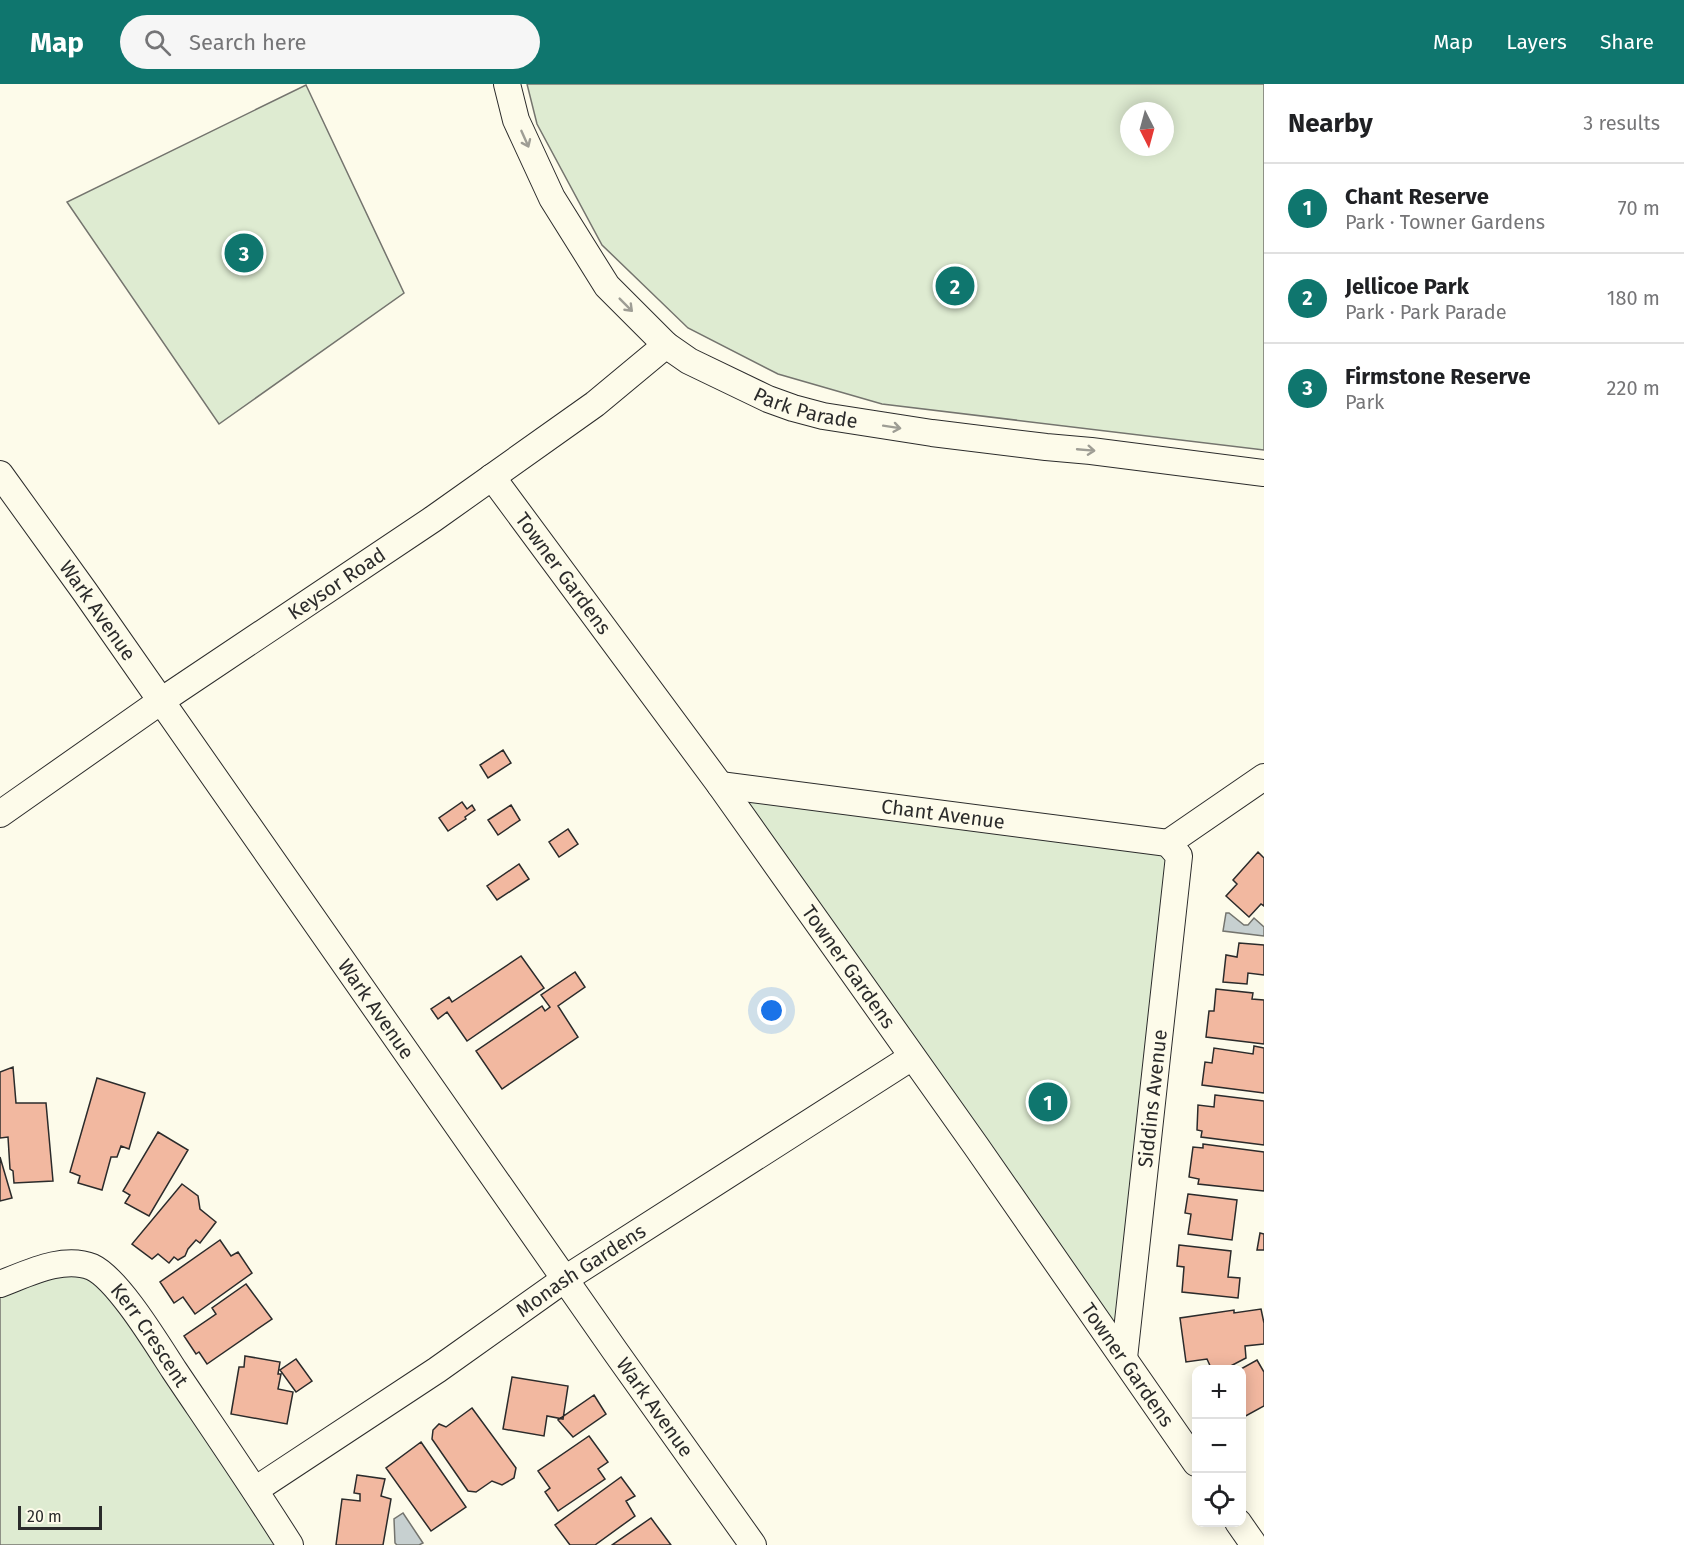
<!DOCTYPE html>
<meta charset="utf-8">
<style>
:root{--surface:#fff;--page:#f6f6f6;--text:#202124;--muted:#757577;--line:#e0e0e0;--accent:#0f766e}
body{margin:0;font-family:"Fira Sans",sans-serif;background:var(--page);color:var(--text)}
.controls{position:absolute;right:18px;bottom:18px;display:grid;overflow:hidden;border-radius:12px;box-shadow:0 3px 15px #0003}
.controls button{width:54px;height:54px;display:grid;place-items:center;padding:0;border:0;border-bottom:2px solid var(--line);background:var(--surface);color:var(--text);font:30px sans-serif}
.compass{position:absolute;left:1120px;top:18px;width:54px;height:54px;border-radius:50%;background:var(--surface);box-shadow:0 3px 15px #0003;rotate:174deg}
.scale{position:absolute;left:18px;bottom:15px;width:84px;box-sizing:border-box;padding-left:6px;border:3px solid #2b2b2b;border-top:0;font-size:16px;line-height:21px;white-space:nowrap;color:#2b2b2b;-webkit-text-stroke:4px #fdfbea;paint-order:stroke}
.you{position:absolute;left:772px;top:927px;width:21px;height:21px;margin:-15px;border:4px solid #fff;border-radius:50%;background:#1a73e8;box-shadow:0 0 0 9px #1a73e833}
.badge{display:grid;place-items:center;width:39px;height:39px;border-radius:50%;background:var(--accent);color:#fff;font-size:20px;font-weight:700}
.pin{position:absolute;translate:-50% -50%;border:3px solid #fff;box-shadow:0 2px 6px #0006}
.list{margin:0;padding:0;list-style:none}
h2{display:flex;justify-content:space-between;align-items:center;height:78px;margin:0;padding:0 24px;font-size:26px}
h2 small{font-size:20px;font-weight:400;color:var(--muted)}
.list li{display:grid;grid-template-columns:39px 1fr auto;gap:18px;align-items:center;box-sizing:border-box;height:90px;padding:0 24px;border-top:2px solid var(--line)}
.list b{display:block;font-size:22px;white-space:nowrap}
.list p{margin:0;font-size:20px;white-space:nowrap;color:var(--muted)}
.list em{font-size:20px;font-style:normal;color:var(--muted)}
.icon{flex:none;width:33px;height:33px;fill:none;stroke:currentColor;stroke-width:2;stroke-linecap:round;stroke-linejoin:round}
.map{position:relative;flex:none;width:1264px;height:1461px;overflow:hidden}
header{display:flex;align-items:center;gap:36px;box-sizing:border-box;height:84px;padding:0 30px;background:var(--accent);color:#fff}
header strong{font-size:28px}
nav{display:flex;gap:33px;margin-inline-start:auto;font-size:21px}
.search{width:420px;height:54px;background:var(--page);display:flex;align-items:center;gap:15px;box-sizing:border-box;padding:0 21px;border-radius:33px;color:var(--muted);font-size:22px}
main{display:flex}
aside{flex:1;background:var(--surface)}
.map>svg:first-child{display:block}
</style>
<header>
<strong>Map</strong>
<div class="search"><svg class="icon" aria-label="search" viewBox="0 0 24 24"><circle cx="10" cy="10" r="6"/><path d="M15 15l6 6"/></svg>Search here</div>
<nav><a>Map</a><a>Layers</a><a>Share</a></nav>
</header>
<main>
<div class="map">
<svg width="1264" height="1461" viewBox="0 0 1264 1461">
<rect width="100%" height="100%" fill="#fdfbea"/>
<path fill="#deebd1" stroke="#74746e" stroke-width="1.5" fill-rule="evenodd" d="M 527,0 L 1264,0 L 1264,366 L 882,320 L 778,290 L 688,244 L 602,161 L 537,40 ZM 1129,27 L 1165,27 L 1165,63 L 1129,63 Z
M 306,1 L 404,209 L 219,340 L 67,118 Z
M 720,701 L 1168,759 L 1124,1274 Z
M 91,1183 L 290,1461 L 0,1461 L 0,1200 Z"/>
<path fill="#c7d0d0" stroke="#74746e" stroke-width="1.5" d="M 1226,829 L 1229,829 L 1244,841 L 1248,841 L 1254,834 L 1264,843 L 1264,852 L 1223,847 Z
M 403,1429 L 423,1459 L 419,1461 L 397,1461 L 395,1459 L 394,1435 Z"/>
<path fill="#f2b8a0" stroke="#2b2b2b" stroke-width="1.5" d="M 503,666 L 511,679 L 488,694 L 480,681 Z
M 462,718 L 467,725 L 472,721 L 475,726 L 465,733 L 466,735 L 448,747 L 439,734 Z
M 511,721 L 520,736 L 498,751 L 488,736 Z
M 568,745 L 578,760 L 559,773 L 549,758 Z
M 1258,768 L 1264,774 L 1264,822 L 1261,820 L 1249,833 L 1226,812 L 1237,800 L 1233,796 Z
M 519,780 L 529,795 L 497,816 L 487,802 Z
M 1239,859 L 1264,861 L 1264,891 L 1248,889 L 1247,900 L 1223,898 L 1226,871 L 1237,873 Z
M 521,872 L 544,904 L 467,957 L 447,928 L 438,935 L 431,925 L 449,913 L 452,918 Z
M 575,888 L 585,903 L 558,922 L 578,953 L 502,1005 L 476,967 L 542,922 L 545,927 L 550,923 L 541,911 Z
M 1216,905 L 1253,909 L 1252,915 L 1264,916 L 1264,960 L 1206,953 L 1209,927 L 1214,927 Z
M 1254,962 L 1264,964 L 1264,1009 L 1202,1001 L 1205,978 L 1212,979 L 1214,964 L 1253,970 Z
M 13,983 L 16,1019 L 46,1019 L 53,1097 L 14,1099 L 13,1087 L 10,1085 L 8,1053 L 0,1054 L 0,988 Z
M 97,994 L 145,1009 L 129,1065 L 121,1062 L 117,1073 L 111,1073 L 102,1106 L 78,1099 L 80,1092 L 70,1088 Z
M 1215,1011 L 1264,1017 L 1264,1061 L 1201,1053 L 1202,1047 L 1197,1046 L 1198,1021 L 1214,1023 Z
M 158,1048 L 188,1066 L 149,1132 L 125,1119 L 130,1111 L 123,1107 Z
M 1203,1060 L 1264,1068 L 1264,1107 L 1198,1100 L 1199,1095 L 1189,1093 L 1193,1063 L 1203,1064 Z
M 0,1073 L 12,1114 L 0,1117 Z
M 182,1100 L 198,1112 L 200,1125 L 216,1138 L 200,1159 L 196,1156 L 188,1165 L 185,1172 L 178,1176 L 174,1173 L 169,1179 L 158,1170 L 152,1175 L 132,1160 Z
M 1188,1110 L 1237,1116 L 1232,1156 L 1188,1150 L 1191,1130 L 1185,1129 Z
M 1260,1149 L 1264,1150 L 1264,1166 L 1257,1166 Z
M 220,1156 L 231,1172 L 238,1168 L 252,1189 L 195,1230 L 183,1213 L 174,1219 L 160,1198 Z
M 1179,1161 L 1231,1167 L 1228,1193 L 1240,1194 L 1238,1214 L 1182,1208 L 1184,1183 L 1177,1182 Z
M 246,1200 L 272,1235 L 207,1280 L 199,1268 L 196,1270 L 184,1252 L 216,1230 L 212,1224 Z
M 1261,1225 L 1264,1239 L 1264,1260 L 1245,1262 L 1246,1274 L 1223,1286 L 1212,1286 L 1207,1275 L 1186,1278 L 1180,1234 L 1234,1226 L 1234,1229 Z
M 245,1272 L 280,1278 L 278,1290 L 281,1290 L 278,1305 L 293,1308 L 287,1340 L 231,1330 L 239,1283 L 244,1283 Z
M 296,1275 L 312,1297 L 296,1308 L 280,1286 Z
M 1257,1276 L 1264,1288 L 1264,1322 L 1242,1334 L 1242,1286 L 1239,1286 Z
M 512,1293 L 568,1302 L 563,1335 L 547,1332 L 544,1352 L 503,1345 Z
M 594,1311 L 606,1330 L 573,1353 L 558,1336 Z
M 472,1324 L 516,1384 L 514,1394 L 502,1401 L 492,1397 L 476,1408 L 468,1407 L 432,1355 L 433,1346 L 439,1340 L 446,1343 Z
M 589,1352 L 608,1378 L 598,1385 L 605,1395 L 558,1427 L 545,1408 L 550,1404 L 538,1387 Z
M 421,1358 L 466,1423 L 431,1447 L 386,1384 Z
M 357,1391 L 385,1395 L 381,1412 L 391,1415 L 383,1461 L 336,1461 L 342,1415 L 360,1417 L 360,1410 L 354,1409 Z
M 621,1393 L 635,1412 L 626,1417 L 635,1432 L 595,1461 L 570,1461 L 555,1441 Z
M 651,1434 L 671,1461 L 612,1461 Z"/>
<g fill="none" stroke-linecap="round" stroke-linejoin="round">
<g stroke="#2b2b2b" stroke-width="28">
<g id="minor">
<path id="s1" d="M 507,0 L 516,36 L 552,114 L 607,202 L 666,261 L 689,277 L 768,315 L 793,324 L 823,332 L 932,349 L 1046,363 L 1091,367 L 1264,389"/>
<path id="s2" d="M 0,390 L 85,508 L 615,1267 L 753,1461"/>
<path id="s3" d="M 492,393 L 720,701 L 976,1062 L 1196,1379"/>
<path id="s4" d="M 720,701 L 1168,759"/>
<path id="s5" d="M 0,730 L 161,617 L 433,435 L 595,320 L 666,261"/>
<path d="M 1168,759 L 1264,693"/>
<path id="s6" d="M 0,1200 C 27,1190 63,1171 92,1183 C 118,1195 157,1260 174,1286 C 213,1344 253,1402 290,1461"/>
<path id="s7" d="M 1124,1274 L 1179,772 L 1168,759"/>
<path id="s8" d="M 255,1406 L 437,1286 L 565,1195 L 912,973"/>
<path d="M 1238,1438 L 1254,1461"/>
</g>
</g>
<use href="#minor" stroke="#fdfbea" stroke-width="26"/>
</g>
<defs><path id="oneway-shaft" d="M-6 0H5M1.5-3L5.5 0L1.5 3" fill="none" stroke-width="1.6" stroke-linecap="round" stroke-linejoin="round" transform="scale(1.5)"/></defs>
<g stroke="#9e9d94">
<use href="#oneway-shaft" transform="translate(525 55) rotate(66)"/>
<use href="#oneway-shaft" transform="translate(626 221) rotate(45)"/>
<use href="#oneway-shaft" transform="translate(892 343) rotate(9)"/>
<use href="#oneway-shaft" transform="translate(1086 366) rotate(5)"/>
</g>
<g text-anchor="middle" stroke-width="4.5" stroke-linejoin="round" paint-order="stroke">
<g font-size="20" fill="#2b2b2b" stroke="#fdfbea">
<text dy="7" stroke="none"><textPath href="#s1" startOffset="465">Park Parade</textPath></text>
<text dy="7" stroke="none"><textPath href="#s3" startOffset="120">Towner Gardens</textPath></text>
<text dy="7" stroke="none"><textPath href="#s5" startOffset="408">Keysor Road</textPath></text>
<text dy="7" stroke="none"><textPath href="#s2" startOffset="168">Wark Avenue</textPath></text>
<text dy="7" stroke="none"><textPath href="#s4" startOffset="225">Chant Avenue</textPath></text>
<text dy="7" stroke="none"><textPath href="#s3" startOffset="606">Towner Gardens</textPath></text>
<text dy="7" stroke="none"><textPath href="#s2" startOffset="654">Wark Avenue</textPath></text>
<text dy="7" stroke="none"><textPath href="#s7" startOffset="261">Siddins Avenue</textPath></text>
<text dy="7" stroke="none"><textPath href="#s8" startOffset="393">Monash Gardens</textPath></text>
<text dy="7" stroke="none"><textPath href="#s6" startOffset="186">Kerr Crescent</textPath></text>
<text dy="7" stroke="none"><textPath href="#s3" startOffset="1092">Towner Gardens</textPath></text>
<text dy="7" stroke="none"><textPath href="#s2" startOffset="1140">Wark Avenue</textPath></text>
</g>
</g>
</svg>
<div class="controls">
<button>+</button>
<button>−</button>
<button><svg class="icon" aria-label="locate" viewBox="0 0 24 24"><circle cx="12" cy="12" r="6"/><path d="M12 2v4M12 18v4M2 12h4M18 12h4"/></svg></button>
</div>
<svg class="compass" viewBox="-18 -18 36 36"><path d="M0-13l5 13h-10z" fill="#e53935"/><path d="M0 13l5-13h-10z" fill="#757577"/></svg>
<div class="scale">20 m</div>
<div class="you"></div>
<div class="pin badge" style="left:1048px;top:1018px">1</div>
<div class="pin badge" style="left:955px;top:202px">2</div>
<div class="pin badge" style="left:244px;top:169px">3</div>
</div>
<aside>
<h2>Nearby<small>3 results</small></h2>
<ul class="list">
<li><span class="badge">1</span><div><b>Chant Reserve</b><p>Park · Towner Gardens</p></div><em>70 m</em></li>
<li><span class="badge">2</span><div><b>Jellicoe Park</b><p>Park · Park Parade</p></div><em>180 m</em></li>
<li><span class="badge">3</span><div><b>Firmstone Reserve</b><p>Park</p></div><em>220 m</em></li>
</ul>
</aside>
</main>
